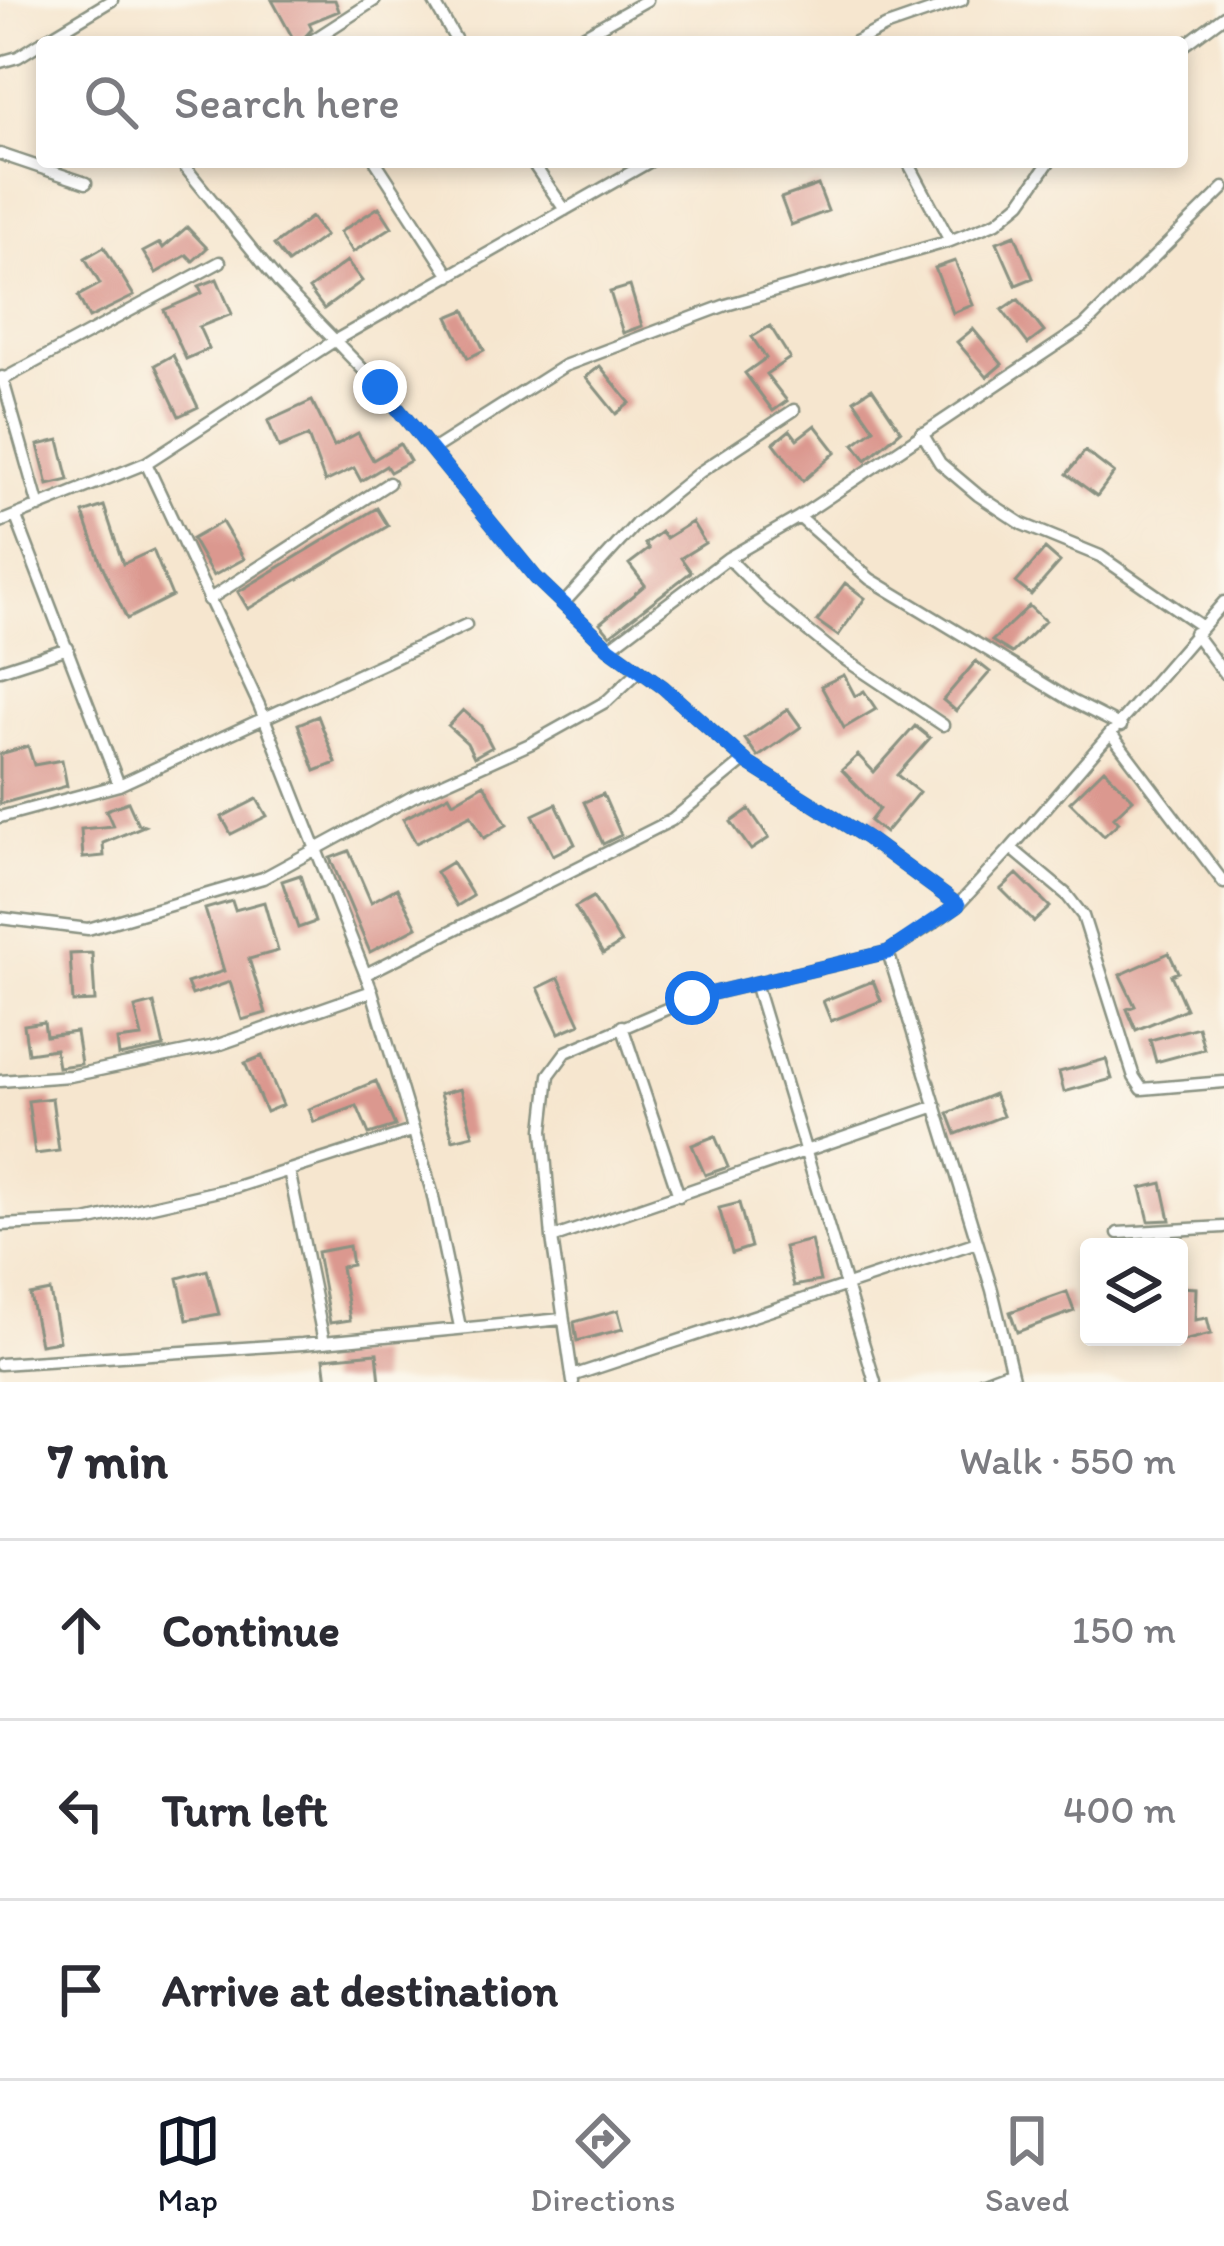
<!DOCTYPE html>
<meta charset="utf-8">
<style>
:root{--surface:#fff;--page:#f2f2f3;--text:#2b2b33;--muted:#7c7c81;--line:#e1e1e2;--accent:#111827}
body{margin:0;font-family:Itim,sans-serif;background:var(--page);color:var(--text)}
.controls{position:absolute;right:36px;bottom:36px;display:grid;overflow:hidden;border-radius:12px;box-shadow:0 6px 18px #0003}
.controls button{width:108px;height:108px;display:grid;place-items:center;padding:0;border:0;border-bottom:3px solid var(--line);background:var(--surface);color:var(--text);font:60px sans-serif}
.stop{position:absolute;width:36px;height:36px;margin:-27px;border:9px solid #1a73e8;border-radius:50%;background:#fff}
.stop.end{background:#1a73e8;border-color:#fff;box-shadow:0 3px 12px #0008}
.list{margin:0;padding:0;list-style:none}
h2{display:flex;justify-content:space-between;align-items:center;height:156px;margin:0;padding:0 48px;font-size:51px}
h2 small{font-size:39px;font-weight:400;color:var(--muted)}
.list li{display:grid;grid-template-columns:78px 1fr auto;gap:36px;align-items:center;box-sizing:border-box;height:180px;padding:0 48px;border-top:3px solid var(--line)}
.list b{display:block;font-size:45px;white-space:nowrap}
.list em{font-size:39px;font-style:normal;color:var(--muted)}
.icon{flex:none;width:66px;height:66px;fill:none;stroke:currentColor;stroke-width:2;stroke-linecap:round;stroke-linejoin:round}
.map{position:relative;flex:none;width:1224px;height:1382px;overflow:hidden}
.search{position:absolute;background:var(--surface);box-shadow:0 6px 18px #0003;left:36px;right:36px;top:36px;height:132px;display:flex;align-items:center;gap:30px;box-sizing:border-box;padding:0 42px;border-radius:12px;color:var(--muted);font-size:45px}
.sheet{height:696px;background:var(--surface)}
nav{display:flex;justify-content:space-around;align-items:center;box-sizing:border-box;height:168px;border-top:3px solid var(--line);background:var(--surface);font-size:33px;color:var(--muted)}
nav a{display:grid;justify-items:center;gap:6px}
nav .on{color:var(--accent)}
.map>svg:first-child{display:block}
</style>
<div class="map">
<svg width="1224" height="1382" viewBox="0 0 1224 1382">
<rect width="100%" height="100%" fill="#fbf7ec"/>
<filter id="ink" filterUnits="userSpaceOnUse"><feTurbulence type="fractalNoise" baseFrequency=".00833" numOctaves="2"/><feDisplacementMap in="SourceGraphic" scale="24" xChannelSelector="R" yChannelSelector="G"/><feConvolveMatrix kernelMatrix="1 2 1 2 8 2 1 2 1" color-interpolation-filters="sRGB"/></filter>
<filter id="wash" filterUnits="userSpaceOnUse"><feTurbulence type="fractalNoise" baseFrequency=".004" numOctaves="4" result="noise"/><feDisplacementMap in="SourceGraphic" scale="48" xChannelSelector="R" yChannelSelector="G"/><feGaussianBlur stdDeviation="2.7" result="paint"/><feColorMatrix in="noise" values="0 0 0 0 0 0 0 0 0 0 0 0 0 0 0 0 0 1.4 0 .05"/><feComposite in="paint" operator="in"/></filter>
<g filter="url(#wash)">
<rect width="100%" height="100%" fill="#f6e6cf"/>
<g id="blocks">
<path fill="#db988f" d="M 272,0 L 335,0 L 339,11 L 309,23 L 312,29 L 300,42 L 295,42 Z
M 818,185 L 828,211 L 791,225 L 781,198 Z
M 379,207 L 392,227 L 353,252 L 340,232 Z
M 311,217 L 325,236 L 288,263 L 274,245 Z
M 187,227 L 207,248 L 193,261 L 187,255 L 156,273 L 143,252 L 160,243 L 163,248 Z
M 1015,235 L 1033,278 L 1016,285 L 997,242 Z
M 104,247 L 134,296 L 89,318 L 78,296 L 100,284 L 85,258 Z
M 347,261 L 362,281 L 324,309 L 309,289 Z
M 955,261 L 973,305 L 953,313 L 935,268 Z
M 217,279 L 232,314 L 199,327 L 209,349 L 186,359 L 164,310 L 202,293 L 199,286 Z
M 630,286 L 642,326 L 623,333 L 610,292 Z
M 1018,299 L 1044,332 L 1028,344 L 1002,310 Z
M 465,310 L 484,350 L 468,358 L 448,317 Z
M 770,326 L 790,358 L 766,374 L 787,401 L 773,411 L 745,373 L 766,358 L 752,337 Z
M 973,329 L 1002,364 L 987,377 L 957,342 Z
M 173,355 L 198,407 L 179,416 L 155,365 Z
M 600,366 L 630,403 L 616,414 L 586,377 Z
M 872,388 L 901,431 L 866,460 L 854,444 L 874,429 L 854,400 Z
M 312,401 L 334,446 L 358,433 L 373,460 L 400,444 L 410,461 L 390,472 L 386,466 L 361,481 L 354,468 L 325,482 L 308,436 L 279,448 L 268,421 Z
M 815,425 L 836,452 L 803,481 L 774,443 L 790,430 L 797,439 Z
M 59,440 L 69,480 L 48,485 L 38,445 Z
M 1085,451 L 1114,473 L 1097,496 L 1067,474 Z
M 104,506 L 123,564 L 153,550 L 172,596 L 127,619 L 100,561 L 83,513 Z
M 377,508 L 388,526 L 248,609 L 238,592 Z
M 222,522 L 244,559 L 213,576 L 192,539 Z
M 692,522 L 705,543 L 681,558 L 691,572 L 610,635 L 600,623 L 645,585 L 629,564 L 649,549 L 645,544 L 661,532 L 666,538 Z
M 1045,549 L 1060,562 L 1031,595 L 1016,583 Z
M 845,583 L 865,598 L 838,636 L 817,621 Z
M 1029,606 L 1045,621 L 1012,653 L 992,641 Z
M 976,661 L 990,672 L 956,711 L 943,700 Z
M 844,675 L 855,696 L 864,691 L 876,709 L 844,728 L 821,686 Z
M 788,709 L 801,727 L 758,757 L 745,739 Z
M 463,710 L 481,726 L 492,747 L 474,757 L 467,743 L 448,726 Z
M 318,716 L 336,763 L 315,771 L 298,724 Z
M 915,726 L 930,738 L 897,775 L 919,792 L 885,833 L 870,821 L 879,809 L 842,770 L 858,755 L 874,772 Z
M 28,746 L 34,765 L 62,760 L 67,786 L 0,804 L 0,754 Z
M 1104,769 L 1133,799 L 1114,817 L 1119,822 L 1104,836 L 1070,802 Z
M 484,784 L 507,825 L 484,838 L 471,815 L 416,843 L 403,819 L 449,795 L 453,802 Z
M 603,794 L 621,835 L 603,844 L 584,802 Z
M 257,799 L 267,816 L 231,834 L 222,817 Z
M 128,802 L 138,824 L 144,826 L 103,843 L 104,856 L 83,858 L 81,829 L 113,826 L 106,810 Z
M 556,804 L 575,844 L 553,855 L 533,815 Z
M 749,809 L 769,838 L 751,850 L 731,822 Z
M 349,851 L 371,902 L 397,888 L 417,927 L 370,952 L 330,858 Z
M 452,862 L 473,896 L 457,906 L 436,872 Z
M 1017,874 L 1050,907 L 1034,922 L 1001,889 Z
M 300,875 L 315,922 L 298,928 L 282,881 Z
M 593,897 L 621,943 L 603,954 L 575,907 Z
M 232,901 L 235,910 L 264,902 L 278,951 L 249,959 L 266,1013 L 242,1020 L 230,982 L 192,995 L 187,983 L 224,971 L 205,909 Z
M 92,953 L 95,1001 L 73,1002 L 70,954 Z
M 1169,953 L 1178,972 L 1171,975 L 1186,1009 L 1136,1030 L 1127,1009 L 1135,1006 L 1120,975 Z
M 559,978 L 580,1024 L 559,1033 L 538,988 Z
M 873,981 L 881,1001 L 831,1021 L 823,1001 Z
M 154,1003 L 164,1047 L 119,1056 L 117,1040 L 142,1037 L 135,1008 Z
M 44,1022 L 46,1036 L 76,1032 L 81,1064 L 58,1067 L 55,1049 L 28,1053 L 24,1025 Z
M 1198,1027 L 1204,1049 L 1156,1062 L 1150,1040 Z
M 262,1056 L 283,1105 L 266,1112 L 245,1063 Z
M 1106,1059 L 1112,1079 L 1064,1092 L 1059,1072 Z
M 376,1081 L 395,1126 L 369,1134 L 357,1106 L 314,1122 L 309,1109 Z
M 460,1089 L 473,1135 L 453,1140 L 440,1094 Z
M 994,1094 L 1003,1116 L 956,1134 L 948,1113 Z
M 52,1098 L 59,1151 L 35,1154 L 28,1101 Z
M 715,1136 L 728,1167 L 705,1175 L 692,1145 Z
M 1162,1183 L 1170,1220 L 1149,1221 L 1141,1188 Z
M 739,1203 L 751,1247 L 732,1253 L 719,1208 Z
M 811,1240 L 820,1281 L 794,1286 L 784,1247 Z
M 349,1246 L 352,1265 L 341,1267 L 350,1320 L 330,1323 L 317,1252 Z
M 207,1270 L 219,1314 L 187,1320 L 178,1278 Z
M 1179,1287 L 1196,1288 L 1195,1320 L 1207,1318 L 1211,1334 L 1179,1342 Z
M 50,1291 L 59,1341 L 40,1344 L 30,1295 Z
M 1067,1292 L 1074,1311 L 1017,1332 L 1010,1312 Z
M 618,1310 L 623,1329 L 577,1341 L 574,1322 Z
M 377,1353 L 380,1382 L 327,1382 L 324,1358 Z"/>
</g>
</g>
<g filter="url(#ink)">
<use href="#blocks" fill-opacity="0" stroke="#8a9282" stroke-width="3"/>
<g fill="none" stroke-linecap="round" stroke-linejoin="round">
<g stroke="#8a9282" stroke-width="15">
<path id="street" d="M 433,0 L 457,42
M 42,42 L 112,0
M 310,42 L 375,0
M 572,42 L 647,0
M 855,42 L 887,26 L 962,0
M 1182,47 L 1224,16
M 0,62 L 18,57 L 42,42
M 0,154 L 86,183
M 181,162 L 279,283 L 380,387 L 536,578 L 609,648 L 663,687 L 749,764 L 867,838 L 958,905
M 376,162 L 450,276
M 532,162 L 565,210
M 908,162 L 950,241
M 2,377 L 39,507
M 0,381 L 220,262
M 922,433 L 940,463 L 978,495 L 1022,524 L 1100,556 L 1201,626
M 432,450 L 564,366 L 726,305 L 950,241 L 997,222 L 1021,202 L 1049,162
M 146,463 L 259,705 L 372,991 L 432,1192 L 460,1327
M 16,517 L 119,785
M 799,517 L 870,579 L 1072,701 L 1121,726
M 0,522 L 146,463 L 334,341 L 649,162
M 728,558 L 770,600 L 834,652 L 943,725
M 208,600 L 389,483
M 563,604 L 636,524 L 700,472 L 794,410
M 1194,633 L 1224,673
M 609,648 L 728,558 L 799,517 L 1083,327 L 1224,188
M 0,670 L 68,648
M 1112,735 L 1224,883
M 0,817 L 119,785 L 466,625
M 1011,848 L 1066,894 L 1083,916 L 1134,1077 L 1142,1089 L 1224,1082
M 0,918 L 88,929 L 263,878 L 412,797 L 532,743 L 607,701 L 640,670
M 888,952 L 992,1290 L 1014,1382
M 366,974 L 672,820 L 745,760
M 755,983 L 875,1382
M 622,1026 L 679,1196
M 0,1081 L 70,1076 L 215,1046 L 372,991
M 289,1170 L 324,1342
M 0,1225 L 86,1221 L 236,1187 L 412,1131
M 1118,1233 L 1224,1227
M 552,1238 L 936,1106
M 0,1364 L 302,1344 L 562,1319
M 572,1376 L 977,1242
M 573,1382 L 552,1238 L 543,1130 L 549,1075 L 566,1052 L 692,998 L 888,952 L 933,923 L 958,905 L 1011,848 L 1224,602
M 981,1382 L 1010,1371"/>
</g>
<use href="#street" stroke="#fff" stroke-width="10"/>
</g>
</g>
<g fill="none" stroke-linecap="round" stroke-linejoin="round" filter="url(#ink)">
<path stroke="#1a73e8" stroke-width="15" d="M 380,387 L 536,578 L 609,648 L 663,687 L 749,764 L 867,838 L 958,905 L 888,952 L 692,998"/>
</g>
</svg>
<div class="controls">
<button><svg class="icon" aria-label="layers" viewBox="0 0 24 24"><path d="M12 4l9 5-9 5-9-5zM3 14l9 5 9-5"/></svg></button>
</div>
<div class="stop" style="left:692px;top:998px"></div>
<div class="stop end" style="left:380px;top:387px"></div>
<div class="search"><svg class="icon" aria-label="search" viewBox="0 0 24 24"><circle cx="10" cy="10" r="6"/><path d="M15 15l6 6"/></svg>Search here</div>
</div>
<section class="sheet">
<h2>7 min<small>Walk · 550 m</small></h2>
<ul class="list">
<li><svg class="icon" aria-label="ahead" viewBox="0 0 24 24"><path d="M12 20V5M6 11l6-6 6 6"/></svg><div><b>Continue</b></div><em>150 m</em></li>
<li><svg class="icon" aria-label="left" viewBox="0 0 24 24"><path d="M17 20v-9H6M10 6l-5 5 5 5"/></svg><div><b>Turn left</b></div><em>400 m</em></li>
<li><svg class="icon" aria-label="arrive" viewBox="0 0 24 24"><path d="M6 21V4h12l-3 4 3 4H6"/></svg><div><b>Arrive at destination</b></div></li>
</ul>
</section>
<nav>
<a class="on"><svg class="icon" aria-label="map" viewBox="0 0 24 24"><path d="M3 6l6-2 6 2 6-2v14l-6 2-6-2-6 2zM9 4v14M15 6v14"/></svg>Map</a>
<a><svg class="icon" aria-label="directions" viewBox="0 0 24 24"><path d="M12 3l9 9-9 9-9-9zM9 14v-3h6M13 9l2 2-2 2"/></svg>Directions</a>
<a><svg class="icon" aria-label="saved" viewBox="0 0 24 24"><path d="M7 4h10v16l-5-4-5 4z"/></svg>Saved</a>
</nav>
